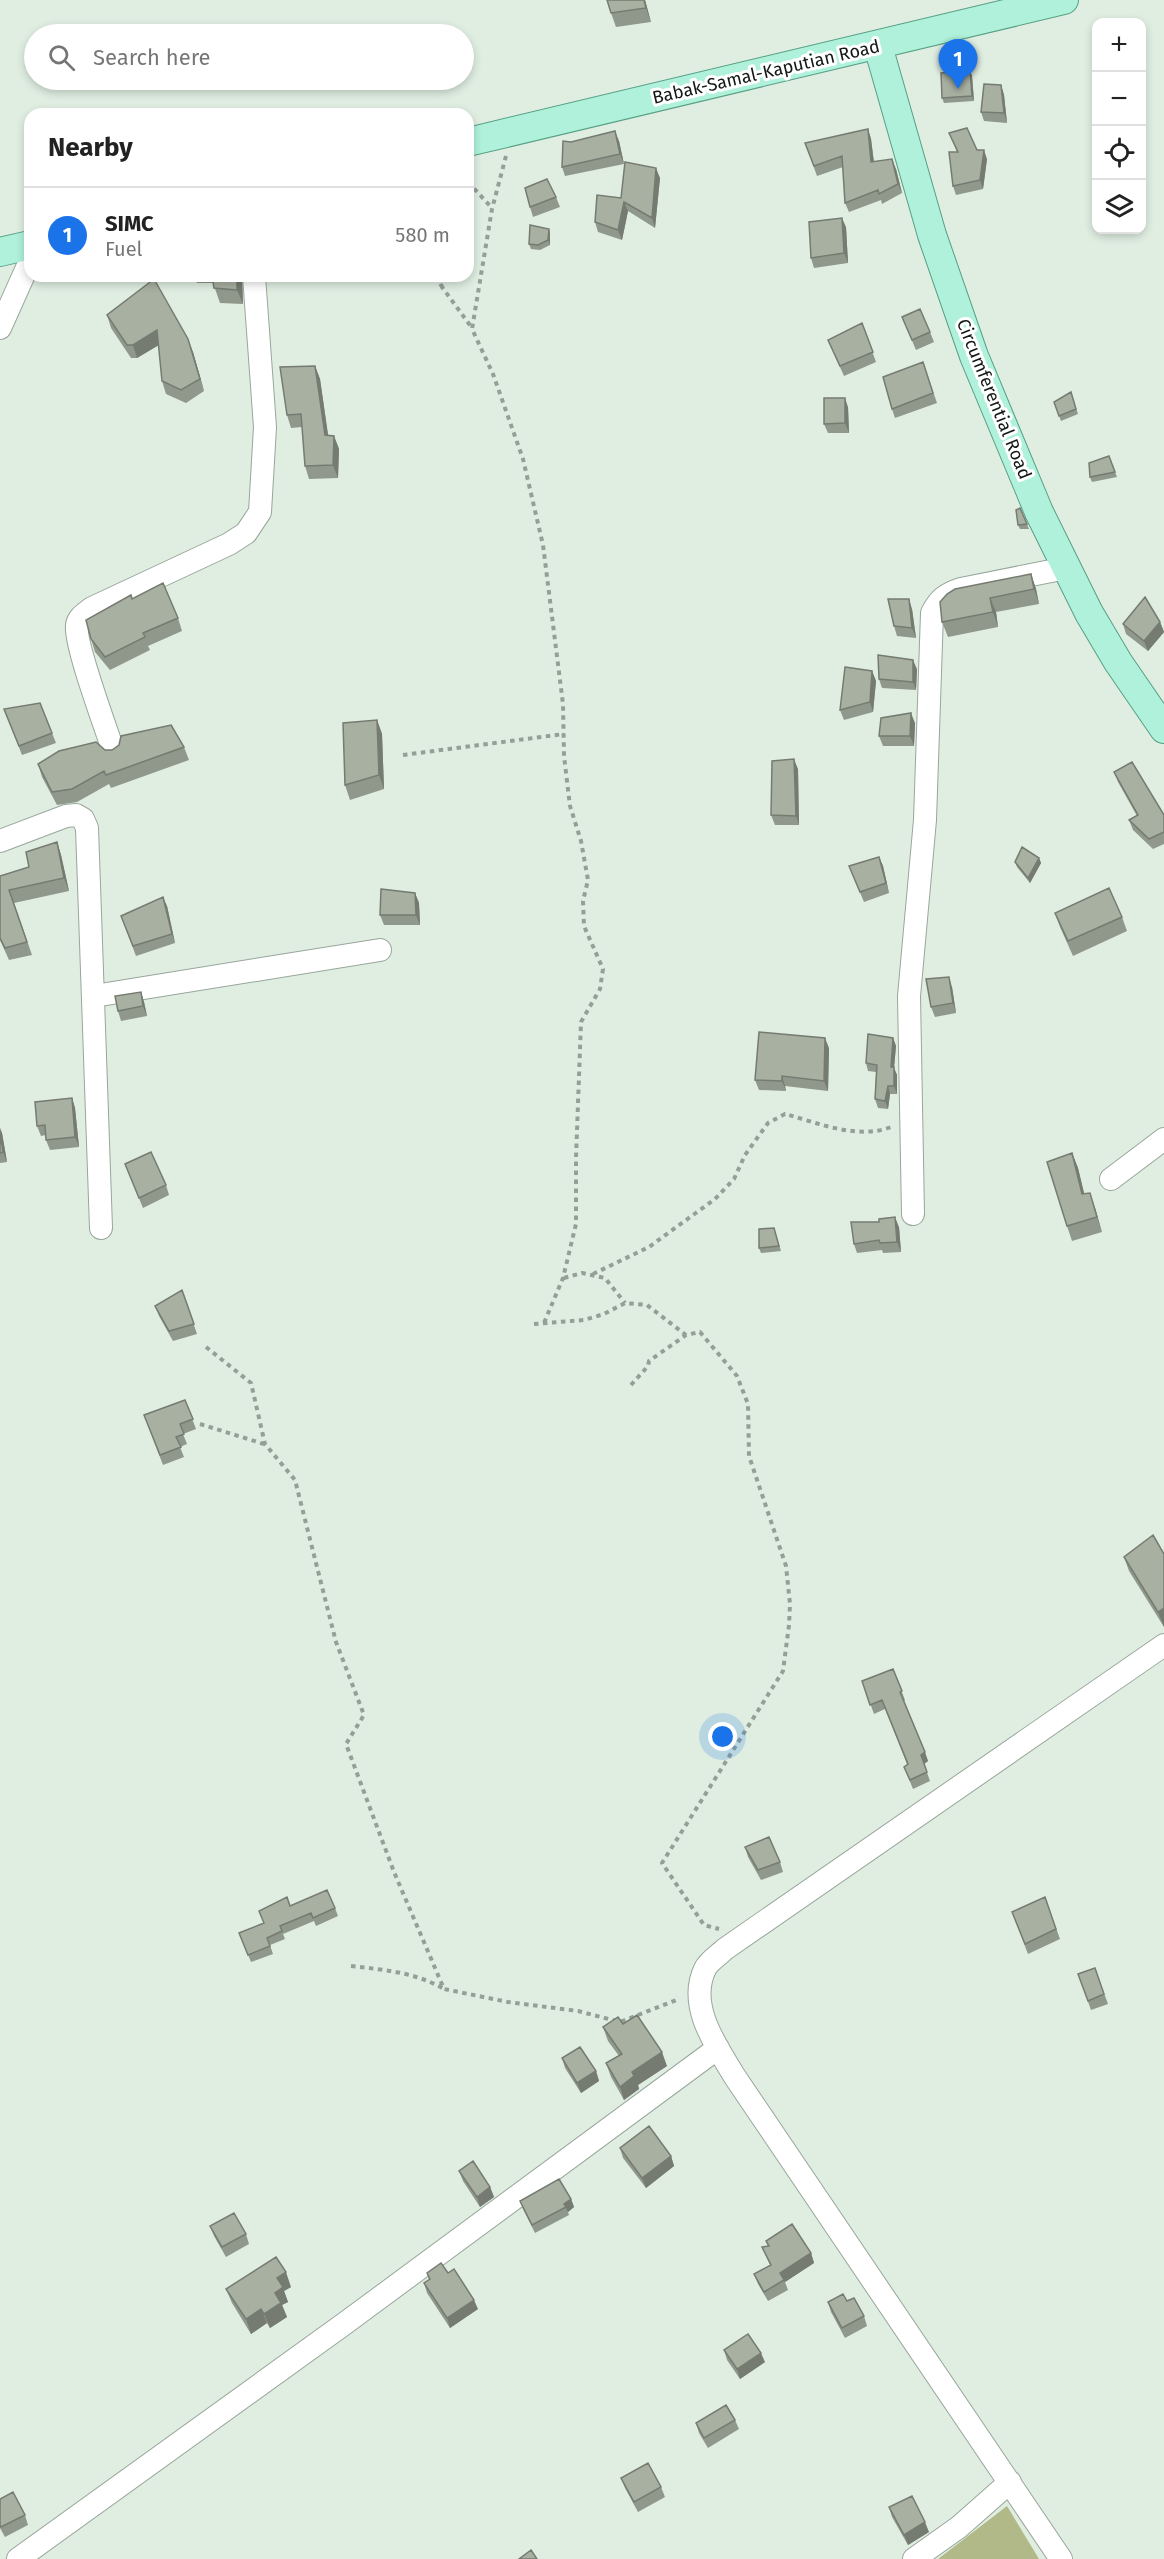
<!DOCTYPE html>
<meta charset="utf-8">
<style>
:root{--surface:#fff;--page:#f6f6f6;--text:#222;--muted:#767676;--line:#e0e0e0;--accent:#1a73e8}
body{margin:0;font-family:"Fira Sans",sans-serif;background:var(--page);color:var(--text)}
.controls{position:absolute;right:18px;top:18px;display:grid;overflow:hidden;border-radius:12px;box-shadow:0 3px 9px #0003}
.controls button{width:54px;height:54px;display:grid;place-items:center;padding:0;border:0;border-bottom:2px solid var(--line);background:var(--surface);color:var(--text);font:30px sans-serif}
.you{position:absolute;left:723px;top:1737px;width:21px;height:21px;margin:-15px;border:4px solid #fff;border-radius:50%;background:#1a73e8;box-shadow:0 0 0 9px #1a73e833}
.badge{display:grid;place-items:center;width:39px;height:39px;border-radius:50%;background:var(--accent);color:#fff;font-size:20px;font-weight:700}
.pin{position:absolute;translate:-50% -50px;filter:drop-shadow(0 2px 3px #0008)}
.pin::after{content:'';position:absolute;top:32px;width:21px;height:18px;background:inherit;clip-path:polygon(0 0,100% 0,50% 100%)}
.list{margin:0;padding:0;list-style:none}
h2{display:flex;justify-content:space-between;align-items:center;height:78px;margin:0;padding:0 24px;font-size:26px}
h2 small{font-size:20px;font-weight:400;color:var(--muted)}
.list li{display:grid;grid-template-columns:39px 1fr auto;gap:18px;align-items:center;box-sizing:border-box;height:96px;padding:0 24px;border-top:2px solid var(--line)}
.list b{display:block;font-size:22px;white-space:nowrap}
.list p{margin:0;font-size:20px;white-space:nowrap;color:var(--muted)}
.list em{font-size:20px;font-style:normal;color:var(--muted)}
.icon{flex:none;width:33px;height:33px;fill:none;stroke:currentColor;stroke-width:2;stroke-linecap:round;stroke-linejoin:round}
.map{position:relative;flex:none;width:1164px;height:2559px;overflow:hidden}
.search{position:absolute;background:var(--surface);box-shadow:0 3px 9px #0003;left:24px;top:24px;width:450px;height:66px;display:flex;align-items:center;gap:15px;box-sizing:border-box;padding:0 21px;border-radius:33px;color:var(--muted);font-size:22px}
.panel{position:absolute;background:var(--surface);box-shadow:0 3px 9px #0003;left:24px;top:108px;width:450px;height:174px;border-radius:18px}
.map>svg:first-child{display:block}
</style>
<div class="map">
<svg width="1164" height="2559" viewBox="0 0 1164 2559">
<rect width="100%" height="100%" fill="#e0eee2"/>
<path fill="#b2b988" d="M 1007,2506 L 1039,2559 L 938,2559 Z"/>
<g fill="none" stroke-linecap="round" stroke-linejoin="round">
<g stroke="#98a69b" stroke-width="24">
<path id="minor" d="M 0,328 L 30,261
M 113,750 C 106,728 74,643 77,625 C 78,617 86,613 92,608 L 229,544 L 246,533 L 260,512 L 265,427 L 254,276
M 0,841 L 66,816 L 76,815 L 83,819 L 87,828 L 101,1228
M 94,996 L 380,950
M 1111,1179 L 1164,1139
M 913,1214 L 909,996 L 925,820 L 932,613 C 939,599 946,594 961,589 L 1066,568
M 18,2559 L 344,2324 L 718,2048
M 914,2559 L 959,2527 L 1010,2482
M 1061,2559 L 735,2077 C 717,2047 687,2006 705,1969 C 708,1962 719,1955 725,1949 L 1164,1645"/>
</g>
<g stroke="#569f85" stroke-width="30">
<path id="major" d="M 878,46 L 932,235 L 974,356 L 1039,512 L 1089,613 L 1118,662 L 1164,729
M 468,142 L 1064,0
M 0,252 L 30,245"/>
</g>
<path stroke="#949f96" stroke-width="4" stroke-dasharray="4.5 4.5" stroke-linecap="butt" d="M 506,156 L 492,209 L 472,329 L 493,374 L 523,459 L 543,545 L 563,704 L 564,756 L 570,806 L 581,841 L 588,880 L 583,901 L 584,926 L 603,969 L 600,989 L 581,1022 L 576,1158 L 576,1224 L 563,1278 L 544,1323
M 468,182 L 492,208
M 436,276 L 442,287
M 441,276 L 442,287 L 472,328
M 403,755 L 564,734
M 593,1274 L 649,1247 L 715,1199 L 734,1179 L 745,1155 L 768,1123 L 785,1114 C 818,1123 858,1140 891,1127
M 564,1278 L 582,1273 L 605,1278 L 625,1303
M 534,1324 L 584,1320 L 604,1314 L 625,1303 L 647,1305 L 686,1335
M 206,1347 L 251,1383 L 265,1444 L 295,1480 L 336,1642 L 364,1715 L 346,1744 L 394,1872 L 444,1989 L 508,2002 L 578,2011 L 620,2022 L 679,1999
M 631,1385 L 648,1366 L 649,1361 L 686,1335 L 700,1332 L 737,1376 L 748,1404 L 749,1456 L 786,1566 L 790,1604 L 789,1625 L 783,1671 L 662,1863 L 704,1925 L 719,1929
M 200,1424 L 264,1444
M 351,1966 C 384,1970 415,1972 444,1989"/>
<use href="#minor" stroke="#fff" stroke-width="22"/>
<use href="#major" stroke="#aff1da" stroke-width="28"/>
</g>
<path fill="#90978b" d="M 645,0 L 651,22 L 616,27 L 611,13 Z
M 970,71 L 972,76 L 974,101 L 944,103 L 942,98 Z
M 1001,85 L 1004,95 L 1007,123 L 984,121 L 981,112 Z
M 868,129 L 871,139 L 874,162 L 896,169 L 902,193 L 882,204 L 881,200 L 849,212 L 845,203 L 843,167 L 817,176 L 805,143 Z
M 949,133 L 977,150 L 987,159 L 983,189 L 956,195 L 953,186 L 957,152 Z
M 619,141 L 624,164 L 565,176 L 562,167 Z
M 660,178 L 655,228 L 628,211 L 622,240 L 598,232 L 595,222 L 621,198 Z
M 556,197 L 560,207 L 533,217 L 530,207 Z
M 846,227 L 848,263 L 814,268 L 811,258 Z
M 549,229 L 550,234 L 550,245 L 540,250 L 531,249 L 529,244 Z
M 195,276 L 242,276 L 243,304 L 220,303 L 213,283 L 197,283 Z
M 107,315 L 193,352 L 204,391 L 186,403 L 166,394 L 162,381 L 159,345 L 137,358 L 131,358 L 111,328 Z
M 902,317 L 930,332 L 934,342 L 916,350 Z
M 862,323 L 876,362 L 844,376 L 828,340 Z
M 923,362 L 937,403 L 895,418 L 892,409 Z
M 315,366 L 320,379 L 328,436 L 334,436 L 339,449 L 338,478 L 309,479 L 305,466 L 302,427 L 291,428 L 287,415 Z
M 1071,392 L 1078,414 L 1061,421 L 1054,402 Z
M 848,407 L 849,433 L 828,433 L 824,424 Z
M 1109,456 L 1117,477 L 1092,482 L 1090,477 Z
M 1027,524 L 1029,529 L 1020,529 L 1018,525 Z
M 1031,574 L 1036,589 L 1039,604 L 996,612 L 998,627 L 948,637 L 942,622 Z
M 912,609 L 916,638 L 897,636 L 894,626 Z
M 178,618 L 182,631 L 148,646 L 150,650 L 110,670 L 95,652 L 91,639 Z
M 1160,622 L 1164,632 L 1148,651 L 1126,634 L 1123,624 Z
M 917,669 L 916,690 L 882,688 L 879,679 Z
M 872,671 L 876,681 L 873,712 L 844,720 L 840,710 Z
M 40,703 L 56,743 L 22,755 L 4,709 Z
M 377,720 L 382,734 L 384,789 L 350,800 L 345,785 Z
M 915,723 L 914,746 L 883,746 L 879,736 Z
M 184,747 L 189,760 L 111,788 L 109,784 L 77,802 L 57,805 L 42,777 L 38,764 L 105,750 Z
M 798,769 L 799,825 L 775,825 L 771,815 Z
M 1114,772 L 1164,815 L 1164,844 L 1153,849 L 1133,830 L 1129,820 L 1137,816 L 1118,782 Z
M 57,842 L 61,855 L 69,891 L 14,903 L 32,955 L 9,960 L 0,940 L 0,876 L 29,867 Z
M 879,857 L 883,866 L 889,893 L 864,902 L 849,866 Z
M 1039,858 L 1041,863 L 1030,883 L 1017,867 L 1015,862 Z
M 415,893 L 419,903 L 420,925 L 384,925 L 380,915 Z
M 167,906 L 175,943 L 136,956 L 121,916 Z
M 1055,913 L 1122,917 L 1127,931 L 1073,956 L 1060,927 Z
M 952,987 L 956,1013 L 935,1017 L 931,1007 Z
M 141,992 L 144,1002 L 147,1016 L 121,1021 L 118,1011 Z
M 893,1038 L 896,1046 L 894,1068 L 897,1075 L 897,1094 L 890,1094 L 888,1109 L 878,1108 L 875,1099 L 876,1072 L 868,1071 L 866,1063 Z
M 829,1048 L 828,1091 L 785,1086 L 786,1091 L 759,1090 L 755,1080 Z
M 72,1098 L 75,1108 L 79,1147 L 50,1150 L 46,1140 L 46,1135 L 41,1136 L 37,1126 Z
M 0,1128 L 2,1133 L 7,1162 L 0,1163 Z
M 1072,1153 L 1078,1168 L 1084,1194 L 1095,1208 L 1102,1232 L 1072,1241 L 1067,1226 Z
M 125,1164 L 166,1185 L 169,1195 L 143,1208 Z
M 899,1227 L 901,1252 L 883,1253 L 882,1250 L 857,1253 L 854,1244 Z
M 774,1228 L 781,1251 L 761,1253 L 759,1248 Z
M 182,1290 L 197,1334 L 173,1341 L 159,1316 L 155,1306 Z
M 185,1400 L 196,1429 L 183,1434 L 187,1444 L 180,1447 L 184,1457 L 163,1465 L 144,1415 Z
M 1164,1554 L 1164,1627 L 1129,1571 L 1124,1557 Z
M 893,1669 L 905,1700 L 904,1701 L 928,1761 L 924,1764 L 930,1781 L 913,1789 L 904,1767 L 907,1764 L 885,1709 L 874,1714 L 862,1681 Z
M 745,1847 L 780,1862 L 783,1872 L 761,1880 L 748,1857 Z
M 1045,1897 L 1060,1939 L 1028,1954 L 1012,1912 Z
M 290,1906 L 335,1908 L 338,1916 L 316,1926 L 314,1921 L 283,1934 L 285,1939 L 270,1945 L 273,1954 L 251,1962 L 239,1933 L 264,1923 Z
M 1095,1968 L 1108,2004 L 1091,2010 L 1078,1974 Z
M 623,2024 L 667,2066 L 638,2085 L 639,2089 L 624,2100 L 611,2077 L 606,2063 L 619,2056 L 608,2041 L 603,2027 Z
M 562,2058 L 596,2071 L 599,2081 L 581,2093 L 565,2068 Z
M 620,2148 L 671,2156 L 674,2166 L 646,2188 L 623,2158 Z
M 459,2171 L 490,2187 L 494,2197 L 480,2207 L 463,2181 Z
M 571,2199 L 574,2207 L 568,2212 L 569,2215 L 535,2233 L 523,2209 L 520,2201 Z
M 210,2226 L 246,2234 L 249,2244 L 226,2257 L 214,2236 Z
M 766,2241 L 811,2253 L 814,2263 L 785,2282 L 788,2290 L 768,2301 L 758,2284 L 754,2274 L 770,2265 L 762,2247 L 768,2246 Z
M 427,2273 L 478,2309 L 450,2328 L 427,2293 L 424,2283 L 429,2280 Z
M 291,2287 L 284,2291 L 288,2302 L 282,2305 L 287,2317 L 270,2328 L 267,2323 L 251,2334 L 232,2303 L 226,2289 Z
M 847,2301 L 864,2316 L 867,2326 L 845,2338 L 831,2312 L 828,2302 Z
M 724,2350 L 765,2362 L 740,2379 L 727,2360 Z
M 735,2420 L 739,2429 L 708,2448 L 699,2433 L 696,2423 Z
M 621,2478 L 661,2487 L 665,2497 L 638,2512 L 625,2488 Z
M 0,2499 L 25,2515 L 28,2525 L 5,2537 L 0,2528 Z
M 889,2507 L 929,2532 L 908,2545 L 892,2517 Z"/>
<path fill="#767b71" d="M 644,0 L 645,0 L 651,22 L 646,8 Z
M 970,71 L 972,76 L 974,101 L 972,96 Z
M 1001,85 L 1004,95 L 1007,123 L 1004,113 Z
M 868,129 L 871,139 L 875,172 L 871,162 Z
M 615,131 L 619,141 L 624,164 L 620,154 Z
M 984,150 L 987,159 L 983,189 L 980,180 Z
M 892,159 L 896,169 L 902,193 L 898,184 Z
M 656,168 L 660,178 L 655,228 L 652,218 Z
M 624,202 L 628,211 L 622,240 L 618,230 Z
M 842,218 L 846,227 L 848,263 L 844,253 Z
M 549,229 L 550,234 L 550,245 L 548,240 Z
M 237,276 L 242,276 L 243,304 L 237,290 Z
M 157,330 L 162,343 L 137,358 L 133,345 Z
M 188,339 L 193,352 L 204,391 L 200,379 Z
M 315,366 L 320,379 L 330,448 L 325,435 Z
M 845,398 L 848,407 L 849,433 L 845,423 Z
M 334,436 L 339,449 L 338,478 L 333,465 Z
M 1031,574 L 1036,589 L 1039,604 L 1034,589 Z
M 990,598 L 996,612 L 998,627 L 993,612 Z
M 909,599 L 912,609 L 916,638 L 912,628 Z
M 1160,622 L 1164,632 L 1148,651 L 1144,641 Z
M 913,660 L 917,669 L 916,690 L 913,682 Z
M 872,671 L 876,681 L 873,712 L 870,702 Z
M 911,713 L 915,723 L 914,746 L 910,736 Z
M 377,720 L 382,734 L 384,789 L 379,775 Z
M 794,759 L 798,769 L 799,825 L 796,816 Z
M 57,842 L 61,855 L 69,891 L 64,878 Z
M 879,857 L 883,866 L 889,893 L 886,883 Z
M 1039,858 L 1041,863 L 1030,883 L 1028,878 Z
M 415,893 L 419,903 L 420,925 L 416,915 Z
M 163,897 L 167,906 L 175,943 L 172,934 Z
M 949,977 L 952,987 L 956,1013 L 953,1003 Z
M 141,992 L 144,1002 L 147,1016 L 143,1006 Z
M 825,1038 L 829,1048 L 828,1091 L 824,1081 Z
M 893,1038 L 896,1046 L 894,1068 L 897,1075 L 897,1094 L 894,1086 L 891,1067 Z
M 782,1076 L 785,1086 L 786,1091 L 782,1081 Z
M 888,1086 L 890,1094 L 888,1109 L 885,1101 Z
M 72,1098 L 75,1108 L 79,1147 L 75,1137 Z
M 0,1128 L 2,1133 L 7,1162 L 3,1152 Z
M 1072,1153 L 1078,1168 L 1088,1209 L 1082,1194 Z
M 1090,1193 L 1095,1208 L 1102,1232 L 1097,1217 Z
M 895,1217 L 899,1227 L 901,1252 L 897,1242 Z
M 1164,1608 L 1164,1627 L 1158,1612 Z
M 925,1752 L 928,1761 L 924,1764 L 921,1755 Z
M 662,2052 L 667,2066 L 638,2085 L 639,2089 L 624,2100 L 620,2087 L 632,2072 Z
M 596,2071 L 599,2081 L 581,2093 L 577,2083 Z
M 671,2156 L 674,2166 L 646,2188 L 642,2178 Z
M 490,2187 L 494,2197 L 480,2207 L 477,2197 Z
M 571,2199 L 574,2207 L 568,2212 L 564,2204 Z
M 811,2253 L 814,2263 L 785,2282 L 780,2273 Z
M 286,2272 L 291,2287 L 284,2291 L 288,2302 L 282,2305 L 287,2317 L 270,2328 L 264,2314 L 275,2293 L 277,2278 Z
M 474,2300 L 478,2309 L 450,2328 L 447,2318 Z
M 261,2309 L 267,2323 L 251,2334 L 246,2319 Z
M 761,2353 L 765,2362 L 740,2379 L 737,2369 Z
M 925,2522 L 929,2532 L 908,2545 L 904,2535 Z"/>
<path fill="#a8b0a2" stroke="#767b71" stroke-width="1.5" d="M 607,0 L 644,0 L 646,8 L 611,13 Z
M 970,71 L 972,96 L 942,98 L 941,73 Z
M 984,84 L 1001,85 L 1004,113 L 981,112 Z
M 967,128 L 977,150 L 984,150 L 980,180 L 953,186 L 949,152 L 958,152 L 949,133 Z
M 868,129 L 871,162 L 892,159 L 898,184 L 879,194 L 878,190 L 845,203 L 842,156 L 814,166 L 805,143 Z
M 615,131 L 620,154 L 562,167 L 563,141 L 571,142 Z
M 625,162 L 656,168 L 652,218 L 624,202 L 618,230 L 595,222 L 597,195 L 621,198 Z
M 547,179 L 556,197 L 530,207 L 525,188 Z
M 842,218 L 844,253 L 811,258 L 809,222 Z
M 530,225 L 549,229 L 548,240 L 538,245 L 529,244 Z
M 212,276 L 237,276 L 237,290 L 214,288 Z
M 154,279 L 188,339 L 200,379 L 181,390 L 162,381 L 157,330 L 133,345 L 127,345 L 107,315 Z
M 920,309 L 930,332 L 912,340 L 902,317 Z
M 862,323 L 873,352 L 840,366 L 828,340 Z
M 923,362 L 933,393 L 892,409 L 883,377 Z
M 315,366 L 325,435 L 334,436 L 333,465 L 305,466 L 301,414 L 287,415 L 280,367 Z
M 1071,392 L 1076,409 L 1059,416 L 1054,402 Z
M 824,398 L 845,398 L 845,423 L 824,424 Z
M 1109,456 L 1115,472 L 1090,477 L 1089,463 Z
M 1020,508 L 1027,524 L 1018,525 L 1016,510 Z
M 1031,574 L 1034,589 L 990,598 L 993,612 L 942,622 L 940,602 L 947,594 L 955,589 Z
M 163,583 L 178,618 L 143,633 L 145,637 L 105,657 L 91,639 L 86,620 L 131,595 L 132,599 Z
M 1145,597 L 1160,622 L 1144,641 L 1123,624 Z
M 888,599 L 909,599 L 912,628 L 894,626 Z
M 878,655 L 913,660 L 913,682 L 879,679 Z
M 845,667 L 872,671 L 870,702 L 840,710 Z
M 40,703 L 52,733 L 19,746 L 4,709 Z
M 911,713 L 910,736 L 879,736 L 881,718 Z
M 377,720 L 379,775 L 345,785 L 343,723 Z
M 171,725 L 184,747 L 106,775 L 104,771 L 72,789 L 52,792 L 38,764 L 59,751 L 96,742 L 105,750 L 112,750 L 119,745 L 121,736 Z
M 794,759 L 796,816 L 771,815 L 772,761 Z
M 1132,762 L 1164,815 L 1164,832 L 1149,839 L 1129,820 L 1138,815 L 1114,772 Z
M 57,842 L 64,878 L 9,890 L 27,942 L 5,948 L 0,938 L 0,876 L 29,867 L 26,852 Z
M 1022,847 L 1039,858 L 1028,878 L 1015,862 Z
M 879,857 L 886,883 L 860,892 L 849,866 Z
M 1109,888 L 1122,917 L 1068,941 L 1055,913 Z
M 381,889 L 415,893 L 416,915 L 380,915 Z
M 163,897 L 172,934 L 133,946 L 121,916 Z
M 949,977 L 953,1003 L 931,1007 L 926,979 Z
M 141,992 L 143,1006 L 118,1011 L 115,996 Z
M 759,1032 L 825,1038 L 824,1081 L 782,1076 L 782,1081 L 755,1080 Z
M 868,1034 L 893,1038 L 891,1067 L 894,1067 L 894,1086 L 888,1086 L 885,1101 L 875,1099 L 877,1065 L 866,1063 Z
M 72,1098 L 75,1137 L 46,1140 L 45,1125 L 37,1126 L 35,1102 Z
M 0,1133 L 3,1152 L 0,1153 Z
M 151,1152 L 166,1185 L 139,1198 L 125,1164 Z
M 1072,1153 L 1082,1194 L 1090,1193 L 1097,1217 L 1067,1226 L 1047,1162 Z
M 895,1217 L 897,1242 L 880,1243 L 879,1240 L 854,1244 L 851,1222 L 879,1222 L 879,1219 Z
M 774,1228 L 779,1246 L 759,1248 L 759,1229 Z
M 182,1290 L 194,1324 L 169,1331 L 155,1306 Z
M 185,1400 L 193,1419 L 180,1424 L 184,1434 L 176,1437 L 181,1447 L 160,1455 L 144,1415 Z
M 1153,1535 L 1164,1554 L 1164,1608 L 1158,1612 L 1124,1557 Z
M 893,1669 L 902,1691 L 900,1692 L 925,1752 L 921,1755 L 927,1772 L 910,1780 L 904,1767 L 908,1764 L 882,1700 L 870,1705 L 862,1681 Z
M 769,1837 L 780,1862 L 758,1870 L 745,1847 Z
M 327,1890 L 335,1908 L 313,1918 L 311,1913 L 280,1926 L 282,1931 L 267,1938 L 270,1946 L 248,1955 L 239,1933 L 264,1923 L 259,1911 L 287,1897 L 290,1906 Z
M 1045,1897 L 1056,1929 L 1025,1944 L 1012,1912 Z
M 1095,1968 L 1104,1994 L 1088,2001 L 1078,1974 Z
M 637,2015 L 662,2052 L 632,2072 L 634,2076 L 620,2087 L 606,2063 L 622,2054 L 603,2027 L 618,2017 L 623,2024 Z
M 580,2047 L 596,2071 L 577,2083 L 562,2058 Z
M 649,2126 L 671,2156 L 642,2178 L 620,2148 Z
M 473,2161 L 490,2187 L 477,2197 L 459,2171 Z
M 559,2179 L 571,2199 L 564,2204 L 566,2207 L 532,2225 L 520,2201 Z
M 234,2213 L 246,2234 L 222,2247 L 210,2226 Z
M 792,2224 L 811,2253 L 780,2273 L 784,2280 L 764,2292 L 754,2274 L 771,2265 L 762,2247 L 769,2246 L 766,2241 Z
M 276,2257 L 286,2272 L 277,2278 L 283,2287 L 275,2293 L 281,2303 L 264,2314 L 261,2309 L 246,2319 L 226,2289 Z
M 441,2263 L 448,2273 L 454,2269 L 474,2300 L 447,2318 L 424,2283 L 430,2279 L 427,2273 Z
M 843,2294 L 847,2301 L 854,2298 L 864,2316 L 842,2328 L 828,2302 Z
M 748,2334 L 761,2353 L 737,2369 L 724,2350 Z
M 726,2405 L 735,2420 L 704,2438 L 696,2423 Z
M 648,2463 L 661,2487 L 634,2502 L 621,2478 Z
M 13,2492 L 25,2515 L 1,2527 L 0,2525 L 0,2499 Z
M 912,2496 L 925,2522 L 904,2535 L 889,2507 Z
M 531,2550 L 537,2559 L 519,2559 Z"/>
<g text-anchor="middle" stroke-width="6" stroke-linejoin="round" paint-order="stroke">
<g font-size="18" fill="#131814" stroke="#fff">
<text transform="translate(766 72) rotate(-13)" y="6">Babak-Samal-Kaputian Road</text>
<text transform="translate(994 399) rotate(68)" y="6">Circumferential Road</text>
</g>
</g>
</svg>
<div class="controls">
<button>+</button>
<button>−</button>
<button><svg class="icon" aria-label="locate" viewBox="0 0 24 24"><circle cx="12" cy="12" r="6"/><path d="M12 2v4M12 18v4M2 12h4M18 12h4"/></svg></button>
<button><svg class="icon" aria-label="layers" viewBox="0 0 24 24"><path d="M12 4l9 5-9 5-9-5zM3 14l9 5 9-5"/></svg></button>
</div>
<div class="you"></div>
<div class="pin badge" style="left:958px;top:89px">1</div>
<div class="search"><svg class="icon" aria-label="search" viewBox="0 0 24 24"><circle cx="10" cy="10" r="6"/><path d="M15 15l6 6"/></svg>Search here</div>
<section class="panel">
<h2>Nearby<small></small></h2>
<ul class="list">
<li><span class="badge">1</span><div><b>SIMC</b><p>Fuel</p></div><em>580 m</em></li>
</ul>
</section>
</div>
